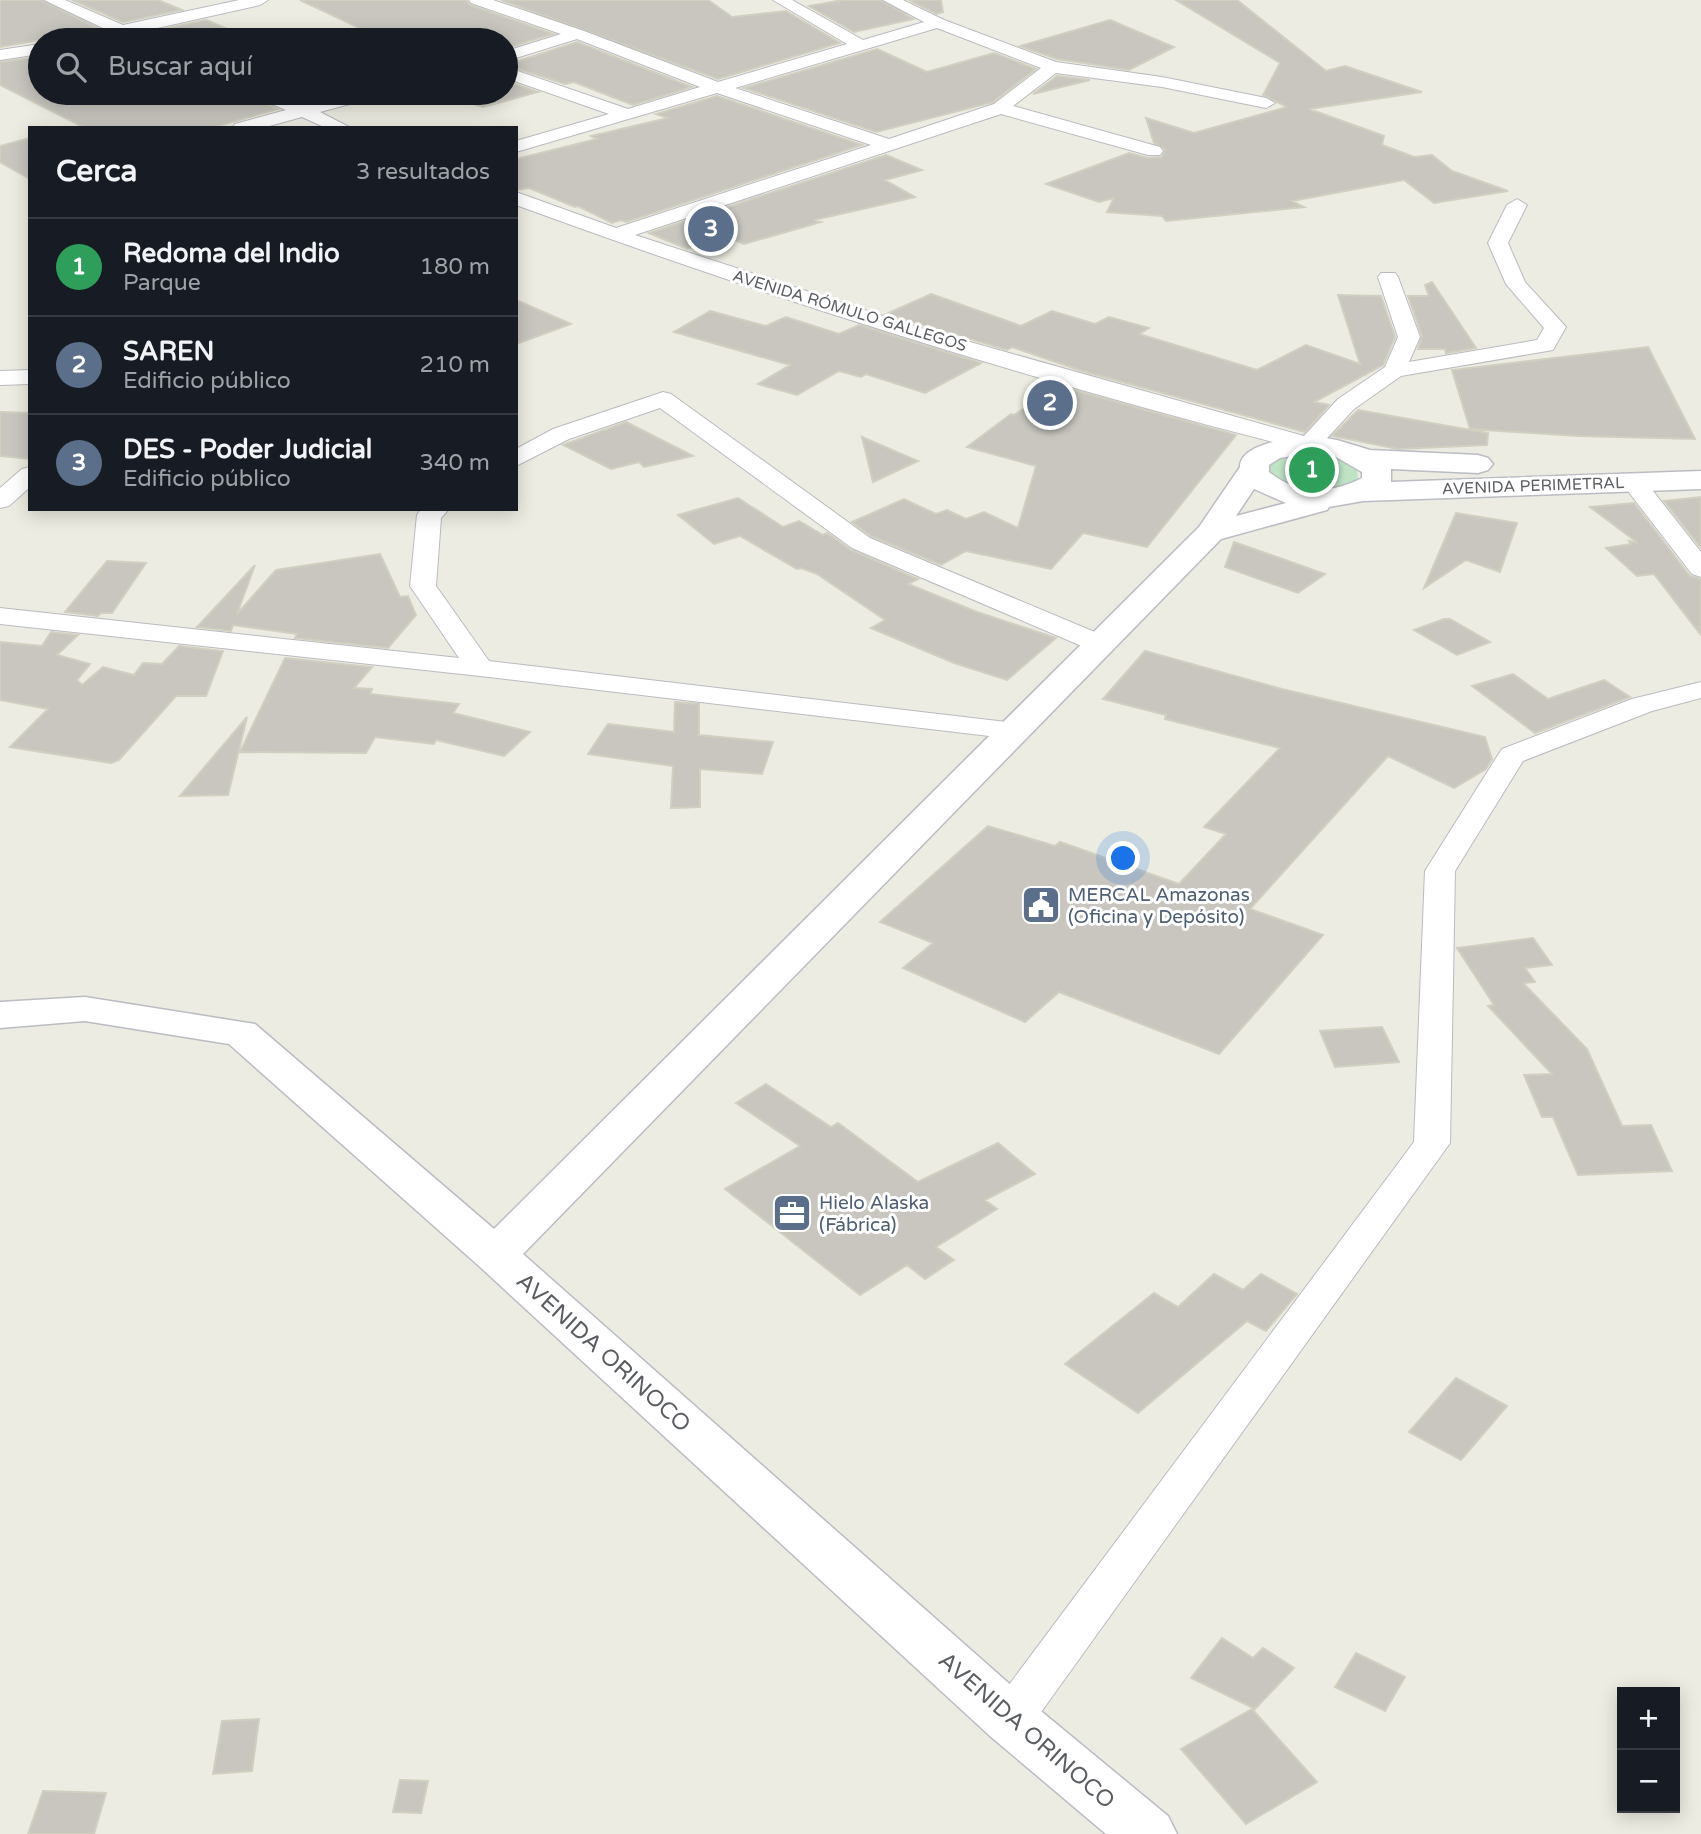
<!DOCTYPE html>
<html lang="es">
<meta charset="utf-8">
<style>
:root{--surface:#171b24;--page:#20242c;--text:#f1f3f6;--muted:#9ea1a6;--line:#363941;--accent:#d93025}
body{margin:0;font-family:"Varela Round",sans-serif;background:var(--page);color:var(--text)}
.controls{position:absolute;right:21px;bottom:21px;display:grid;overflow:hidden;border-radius:0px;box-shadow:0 4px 18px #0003}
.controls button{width:63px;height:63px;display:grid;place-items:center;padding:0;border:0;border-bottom:2px solid var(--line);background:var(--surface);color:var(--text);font:35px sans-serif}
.you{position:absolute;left:1124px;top:859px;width:24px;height:24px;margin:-18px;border:5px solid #fff;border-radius:50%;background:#1a73e8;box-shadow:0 0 0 10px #1a73e833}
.badge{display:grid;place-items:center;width:46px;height:46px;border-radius:50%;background:var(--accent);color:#fff;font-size:23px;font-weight:700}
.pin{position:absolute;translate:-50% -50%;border:4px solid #fff;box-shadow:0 2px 7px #0006}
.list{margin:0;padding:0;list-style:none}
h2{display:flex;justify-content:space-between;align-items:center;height:91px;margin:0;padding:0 28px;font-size:30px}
h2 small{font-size:23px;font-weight:400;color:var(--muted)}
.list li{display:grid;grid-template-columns:46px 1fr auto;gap:21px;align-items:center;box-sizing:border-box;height:98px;padding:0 28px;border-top:2px solid var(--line)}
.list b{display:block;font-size:26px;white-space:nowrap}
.list p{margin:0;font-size:23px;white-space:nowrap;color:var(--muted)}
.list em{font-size:23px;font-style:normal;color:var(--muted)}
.icon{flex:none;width:38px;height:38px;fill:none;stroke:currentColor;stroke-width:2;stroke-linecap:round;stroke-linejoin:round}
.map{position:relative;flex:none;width:1701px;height:1834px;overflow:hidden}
.search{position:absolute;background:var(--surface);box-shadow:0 4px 18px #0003;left:28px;top:28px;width:490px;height:77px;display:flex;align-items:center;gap:18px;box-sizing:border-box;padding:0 24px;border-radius:38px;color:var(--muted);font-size:26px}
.panel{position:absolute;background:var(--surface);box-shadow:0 4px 18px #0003;left:28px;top:126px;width:490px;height:385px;border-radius:0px}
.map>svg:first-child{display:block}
</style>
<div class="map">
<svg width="1701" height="1834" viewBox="0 0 1701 1834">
<rect width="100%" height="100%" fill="#edece2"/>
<path fill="#bfe4c5" d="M 1329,452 L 1356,466 L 1358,477 C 1344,493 1311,494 1292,487 C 1284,484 1275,478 1267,474 L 1266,462 L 1279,453 Z"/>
<path fill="#c8c6bf" stroke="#d1cfc0" stroke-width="2" d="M 0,0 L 42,0 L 97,28 L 73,34 L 69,40 L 40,40 L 0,47 Z
M 72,0 L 158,0 L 182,10 L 123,22 Z
M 300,0 L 466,0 L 470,5 L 553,34 L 506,48 L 506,40 L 385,40 Z
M 501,0 L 708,0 L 732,17 L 786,11 L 840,43 L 718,79 Z
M 843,0 L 881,0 L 913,19 L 854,32 L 809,6 Z
M 909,0 L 941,0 L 943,12 L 937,14 Z
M 1176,0 L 1237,0 L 1326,71 L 1345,66 L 1422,92 L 1309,109 L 1384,136 L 1382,145 L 1414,157 L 1432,155 L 1452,171 L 1508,191 L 1434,203 L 1404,180 L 1292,201 L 1304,207 L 1166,221 L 1162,216 L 1107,212 L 1114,198 L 1099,202 L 1046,184 L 1129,153 L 1148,158 L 1162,157 L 1165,149 L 1154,143 L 1146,118 L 1194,133 L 1287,107 L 1263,95 L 1280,63 Z
M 206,20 L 249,38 L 238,40 L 128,40 L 136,35 Z
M 1110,20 L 1174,47 L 1129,70 L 1057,59 L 1020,46 Z
M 577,42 L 692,87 L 633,105 L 574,82 L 565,84 L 506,65 Z
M 877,49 L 927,72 L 994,53 L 1036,69 L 993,102 L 876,132 L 744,88 Z
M 40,57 L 40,93 L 249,93 L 254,99 L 278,109 L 211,128 L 85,128 L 0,85 L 0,62 Z
M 1057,76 L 1090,80 L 1033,94 Z
M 506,81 L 538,92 L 483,107 L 460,100 L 463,93 L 506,93 Z
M 281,93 L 341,93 L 304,102 Z
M 717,96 L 862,145 L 626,222 L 621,220 L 612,223 L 578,206 L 575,207 L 529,188 L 516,190 L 516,159 L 597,139 L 591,136 L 668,118 L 656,114 Z
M 30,138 L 30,179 L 0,162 L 0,146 Z
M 886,155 L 922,170 L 885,180 L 915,197 L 814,220 L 821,222 L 744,244 L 728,237 L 687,249 L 649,233 Z
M 1432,282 L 1476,348 L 1446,353 L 1445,349 L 1418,349 L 1422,336 L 1408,296 L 1429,296 L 1425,285 Z
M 931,294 L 1021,326 L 1052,311 L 1095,324 L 1109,317 L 1149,328 L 1139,334 L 1257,370 L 1306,345 L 1360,364 L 1338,295 L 1381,296 L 1395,337 L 1383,365 L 1314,402 L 1329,405 L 1305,432 L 1082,371 L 1012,347 L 1007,350 L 886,314 Z
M 516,300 L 571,324 L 516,344 Z
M 710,311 L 766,326 L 786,317 L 839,334 L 859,325 L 981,363 L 925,393 L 866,374 L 861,377 L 839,371 L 797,395 L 758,384 L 790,365 L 674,332 Z
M 1648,347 L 1695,439 L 1578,436 L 1470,429 L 1452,370 Z
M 1059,386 L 1236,435 L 1147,547 L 1083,533 L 1051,569 L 966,551 L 941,565 L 871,536 L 852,522 L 904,499 L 936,514 L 947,510 L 966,519 L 984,512 L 1018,528 L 1036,466 L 967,447 L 1011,414 L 1014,415 Z
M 1358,410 L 1488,433 L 1487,445 L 1398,449 L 1332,436 Z
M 0,412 L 30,413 L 30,459 L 0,456 Z
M 626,422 L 693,456 L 644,467 L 639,462 L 611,469 L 563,445 Z
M 862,437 L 918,461 L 873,482 Z
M 1701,497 L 1701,548 L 1664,501 Z
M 738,498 L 783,527 L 799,521 L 823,535 L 827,533 L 851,550 L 918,579 L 908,584 L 977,612 L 1056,638 L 1007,680 L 954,663 L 871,628 L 885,620 L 817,574 L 801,568 L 797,569 L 740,536 L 714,544 L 678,515 Z
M 1634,503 L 1690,576 L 1701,579 L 1701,635 L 1654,574 L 1637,576 L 1606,548 L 1631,544 L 1629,541 L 1638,543 L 1590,507 Z
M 1456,513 L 1517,523 L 1500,572 L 1466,560 L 1424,588 Z
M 1234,542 L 1325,574 L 1298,593 L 1225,567 Z
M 380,554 L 400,597 L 408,596 L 416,615 L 388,648 L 295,638 L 297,634 L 233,625 L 231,631 L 197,627 L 255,565 L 237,614 L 276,570 Z
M 107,561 L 146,563 L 112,613 L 101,613 L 98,616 L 65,612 Z
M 1444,619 L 1450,619 L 1490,642 L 1457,655 L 1414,630 Z
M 51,632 L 78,635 L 57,655 L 90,664 L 77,680 L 82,685 L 103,667 L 134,675 L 143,663 L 162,664 L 179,646 L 223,651 L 206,696 L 176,696 L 119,760 L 111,763 L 10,747 L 48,709 L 0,700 L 0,642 L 42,646 Z
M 1145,651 L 1282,689 L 1485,737 L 1492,759 L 1486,769 L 1454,788 L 1388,756 L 1250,909 L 1323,935 L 1219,1054 L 1059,992 L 1025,1022 L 903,968 L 933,943 L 880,922 L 988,826 L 1055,846 L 1060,842 L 1179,884 L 1226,834 L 1204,827 L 1280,748 L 1165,719 L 1166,715 L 1103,699 Z
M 285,658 L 372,667 L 354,688 L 372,689 L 370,694 L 459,704 L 453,713 L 530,732 L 504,756 L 436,740 L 434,744 L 375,737 L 366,753 L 240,752 Z
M 1513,674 L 1548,699 L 1604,680 L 1630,697 L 1535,733 L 1472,686 Z
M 675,702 L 699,704 L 699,735 L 773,742 L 762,774 L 700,769 L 700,807 L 671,808 L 673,766 L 588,754 L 608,724 L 674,732 Z
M 247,717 L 228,795 L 180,796 Z
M 1533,938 L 1552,965 L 1525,968 L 1535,982 L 1523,983 L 1587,1049 L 1622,1126 L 1651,1125 L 1672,1171 L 1578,1175 L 1553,1117 L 1542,1117 L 1524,1075 L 1552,1074 L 1488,1006 L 1494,1005 L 1457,948 Z
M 1382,1027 L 1399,1062 L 1335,1067 L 1320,1031 Z
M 766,1084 L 831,1127 L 838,1123 L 918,1182 L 998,1143 L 1035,1174 L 985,1200 L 997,1209 L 936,1247 L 954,1260 L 925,1279 L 907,1265 L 860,1295 L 725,1189 L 800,1146 L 736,1103 Z
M 1214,1274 L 1243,1290 L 1261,1274 L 1297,1294 L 1266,1331 L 1247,1321 L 1138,1413 L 1065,1364 L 1154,1293 L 1178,1307 Z
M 1456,1378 L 1507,1406 L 1461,1460 L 1409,1432 Z
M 1222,1638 L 1253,1658 L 1263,1648 L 1294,1668 L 1255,1709 L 1191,1678 Z
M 1356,1653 L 1405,1677 L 1385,1711 L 1335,1687 Z
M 1252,1709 L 1317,1782 L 1246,1824 L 1181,1749 Z
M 259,1719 L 252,1771 L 213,1774 L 222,1721 Z
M 400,1780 L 428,1781 L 421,1813 L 393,1812 Z
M 43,1791 L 106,1793 L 94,1834 L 28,1834 Z"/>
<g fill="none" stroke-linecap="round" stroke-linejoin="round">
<g stroke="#babbc0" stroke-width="2">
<path id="street" d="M 44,0 L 65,0 L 123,25 L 239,0 L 268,0 L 260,5 L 135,33 L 127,38 C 115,35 87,40 72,40 L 74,37 L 105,29 Z
M 469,0 L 493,0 L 584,31 L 718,82 L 847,44 L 773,0 L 792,0 L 863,40 L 924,22 L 883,0 L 903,0 L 944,20 L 1056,62 L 1162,77 L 1266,98 L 1275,103 L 1266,108 L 1162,87 L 1056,73 L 1013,106 L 1160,147 L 1163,151 L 1160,155 L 1148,155 L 1001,114 L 635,235 L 917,327 L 1304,436 L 1338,399 L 1385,367 L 1398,337 L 1378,277 L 1381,273 L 1395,273 L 1398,277 L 1420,337 L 1409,362 L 1537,340 L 1544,328 L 1506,284 L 1488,243 L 1507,205 L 1517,199 L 1527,205 L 1508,243 L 1525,282 L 1566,327 L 1553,350 L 1401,376 L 1354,409 L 1317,449 L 1309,451 C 1041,384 775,300 516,205 L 516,192 L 616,228 L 871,145 L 717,93 L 516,152 L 516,141 L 609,114 L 506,78 L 506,67 L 628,109 L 700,87 L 577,39 L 506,61 L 506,51 L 561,34 L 471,3 ZM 937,28 L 1041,68 L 994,104 L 889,139 L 735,88 Z
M 40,44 L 40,54 L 0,60 L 0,50 Z
M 252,93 L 275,93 L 304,105 L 351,93 L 379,93 L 376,97 L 320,112 L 351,128 L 326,128 L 302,117 L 262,128 L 232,128 L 235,124 L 286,110 L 255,97 Z
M 30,370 L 30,384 L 0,385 L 0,371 Z
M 663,392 L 671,394 L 870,538 L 1109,638 L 1113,644 L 1109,650 L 1100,652 L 1091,650 L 852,548 L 660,408 L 569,439 L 516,466 L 516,449 L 553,429 Z
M 30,467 L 30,487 L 9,506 L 0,508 L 0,488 L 22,469 Z
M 1633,475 L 1642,477 L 1701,552 L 1701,577 L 1692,574 L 1621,482 L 1624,477 Z
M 421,509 L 449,509 L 441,518 L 436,586 L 489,661 L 1015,723 L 1025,725 L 1029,731 L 1025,737 L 1015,739 L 480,676 L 0,624 L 0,608 L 459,658 L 410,586 L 417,515 Z
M 1701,682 L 1701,698 L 1652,711 L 1523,761 L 1455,871 L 1450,1143 L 1026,1733 L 1010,1738 L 994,1733 L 987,1719 L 994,1705 L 1414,1142 L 1425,871 L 1498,755 L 1502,749 L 1632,699 Z"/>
</g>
<g stroke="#bbbcc3" stroke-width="3">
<path id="secondary" d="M 1309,435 L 1337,440 L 1370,450 L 1478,455 L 1488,458 L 1493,464 L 1488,470 L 1478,473 L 1391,469 L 1391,482 L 1701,471 L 1701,489 L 1363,501 L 1329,507 L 1327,510 L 1221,539 L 523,1254 L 1030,1702 L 1168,1816 L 1177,1834 L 1106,1834 L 990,1736 L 479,1266 L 229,1044 L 85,1021 L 0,1028 L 0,1002 L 85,997 L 255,1024 L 494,1229 L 1199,527 L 1240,467 C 1240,443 1291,439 1309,435 ZM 1309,453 L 1336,457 L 1362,472 L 1362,478 C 1331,494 1297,495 1269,472 L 1269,465 L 1280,458 ZM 1254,489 L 1286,503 L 1236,516 Z"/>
</g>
<use href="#street" fill="#fff" fill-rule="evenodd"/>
<use href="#secondary" fill="#fff" fill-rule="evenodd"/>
</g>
<defs>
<g id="civic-square" transform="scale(2.0125)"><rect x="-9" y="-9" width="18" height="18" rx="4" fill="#5c6f8a" stroke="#fff"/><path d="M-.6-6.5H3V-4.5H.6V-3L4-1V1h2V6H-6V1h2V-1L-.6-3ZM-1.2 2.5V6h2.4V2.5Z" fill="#fff"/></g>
<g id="office-square" transform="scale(2.0125)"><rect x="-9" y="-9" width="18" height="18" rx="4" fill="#5c6f8a" stroke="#fff"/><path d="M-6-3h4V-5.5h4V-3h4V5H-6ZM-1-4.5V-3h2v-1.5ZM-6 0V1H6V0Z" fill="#fff"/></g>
</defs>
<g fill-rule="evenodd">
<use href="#civic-square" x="1041" y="905"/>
<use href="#office-square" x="792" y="1213"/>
</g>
<g text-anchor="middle" stroke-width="6" stroke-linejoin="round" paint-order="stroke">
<g font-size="16" fill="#5a5d62" stroke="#fff">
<text transform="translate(850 310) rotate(17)" y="6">AVENIDA RÓMULO GALLEGOS</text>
<text transform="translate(1533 485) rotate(-2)" y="6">AVENIDA PERIMETRAL</text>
</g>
<g font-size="19" fill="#4e5e75" stroke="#fff" text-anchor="start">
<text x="1068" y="901">MERCAL Amazonas<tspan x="1068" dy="22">(Oficina y Depósito)</tspan></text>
<text x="819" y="1209">Hielo Alaska<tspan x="819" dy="22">(Fábrica)</tspan></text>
</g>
<g font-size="23" fill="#5a5d62" stroke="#fff">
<text transform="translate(604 1352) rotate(42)" y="8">AVENIDA ORINOCO</text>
<text transform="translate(1027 1730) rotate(41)" y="8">AVENIDA ORINOCO</text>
</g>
</g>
</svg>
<div class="controls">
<button>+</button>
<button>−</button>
</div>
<div class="you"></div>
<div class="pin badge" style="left:1312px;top:470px;background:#2e9e5b">1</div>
<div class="pin badge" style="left:1050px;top:403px;background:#5c6f8a">2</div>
<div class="pin badge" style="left:711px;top:229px;background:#5c6f8a">3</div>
<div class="search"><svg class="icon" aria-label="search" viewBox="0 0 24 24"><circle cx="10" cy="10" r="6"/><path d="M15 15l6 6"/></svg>Buscar aquí</div>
<section class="panel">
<h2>Cerca<small>3 resultados</small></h2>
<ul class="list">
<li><span class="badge" style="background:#2e9e5b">1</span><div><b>Redoma del Indio</b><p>Parque</p></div><em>180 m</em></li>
<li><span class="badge" style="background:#5c6f8a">2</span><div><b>SAREN</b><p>Edificio público</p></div><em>210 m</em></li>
<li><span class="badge" style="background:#5c6f8a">3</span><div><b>DES - Poder Judicial</b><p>Edificio público</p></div><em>340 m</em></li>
</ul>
</section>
</div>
